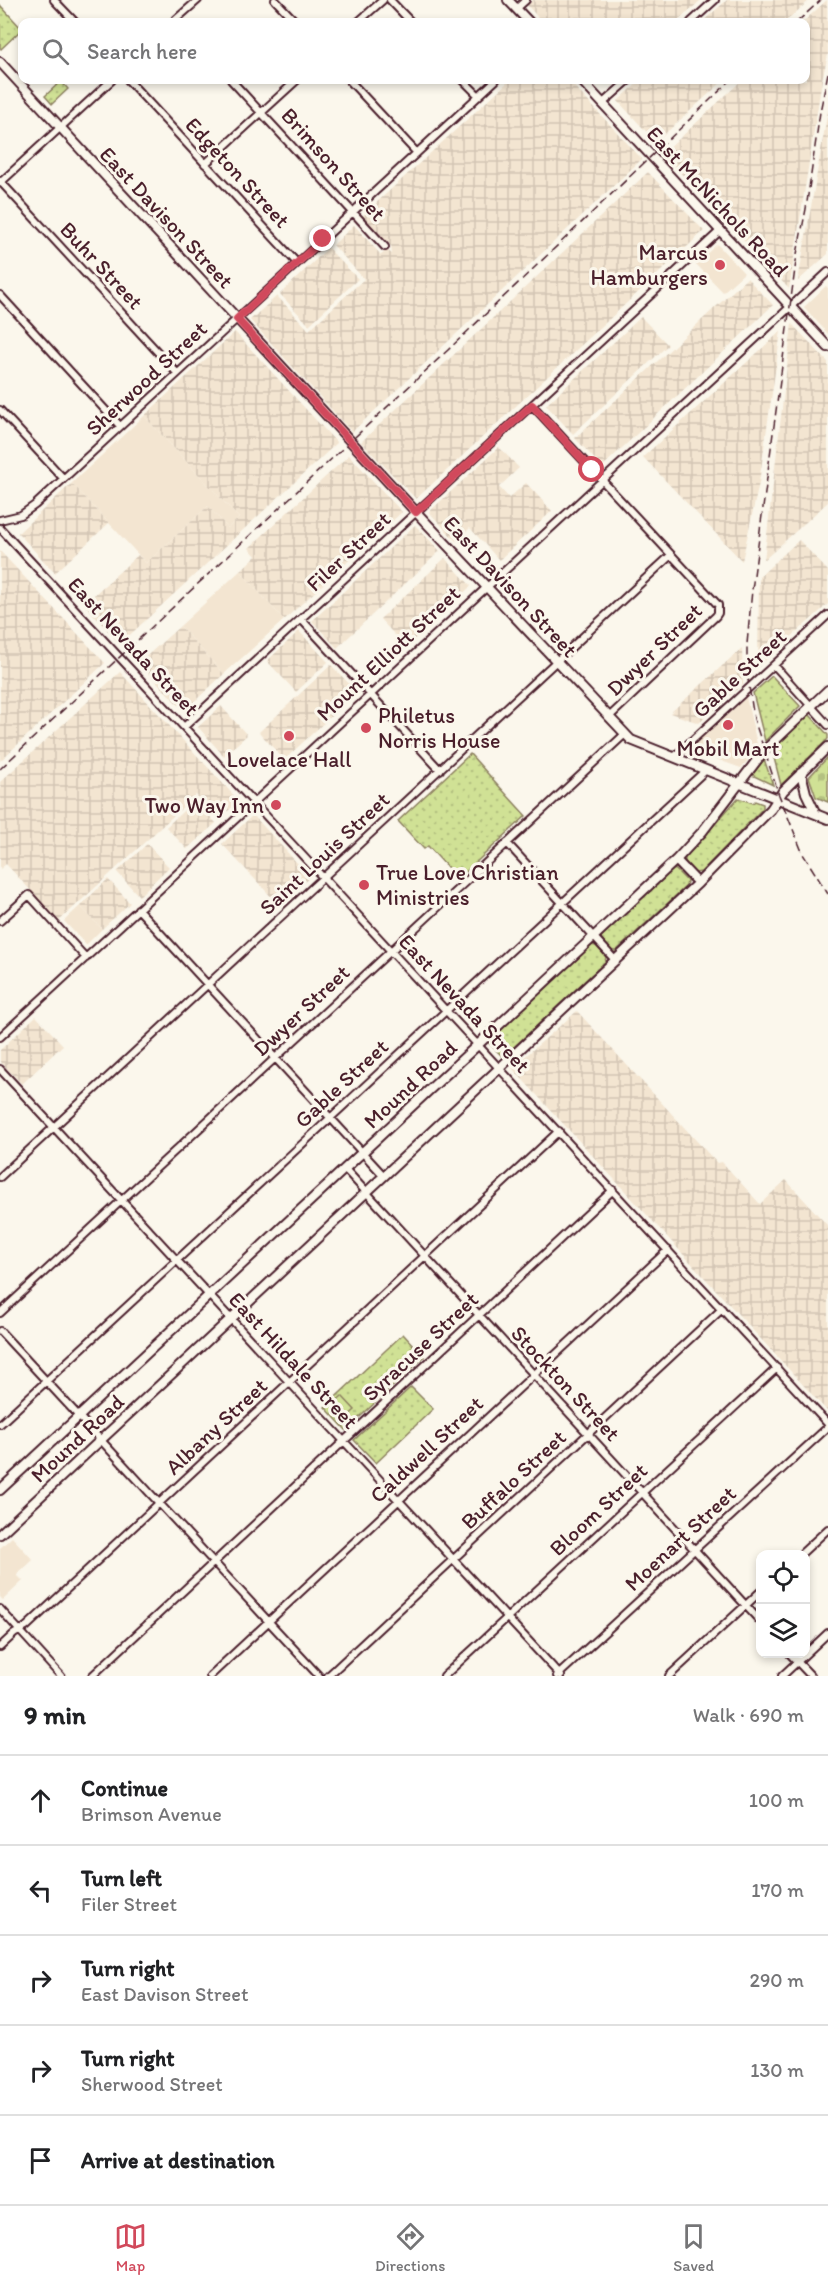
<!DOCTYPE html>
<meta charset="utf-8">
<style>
:root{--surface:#fff;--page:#f6f6f6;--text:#202124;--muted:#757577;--line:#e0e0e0;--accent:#d1495b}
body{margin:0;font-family:Itim,sans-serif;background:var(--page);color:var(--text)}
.controls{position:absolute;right:18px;bottom:18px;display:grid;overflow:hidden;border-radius:12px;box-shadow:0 3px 9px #0003}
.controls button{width:54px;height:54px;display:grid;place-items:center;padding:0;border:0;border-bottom:2px solid var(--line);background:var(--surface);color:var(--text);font:30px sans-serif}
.stop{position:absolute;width:18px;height:18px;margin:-14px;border:4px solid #d1495b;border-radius:50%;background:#fff}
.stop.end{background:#d1495b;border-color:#fff;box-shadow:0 2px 6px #0008}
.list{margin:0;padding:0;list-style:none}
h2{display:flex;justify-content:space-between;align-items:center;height:78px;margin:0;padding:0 24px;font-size:26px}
h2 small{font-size:20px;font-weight:400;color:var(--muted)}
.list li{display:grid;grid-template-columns:39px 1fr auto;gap:18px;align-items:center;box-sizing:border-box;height:90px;padding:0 24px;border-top:2px solid var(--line)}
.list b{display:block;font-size:22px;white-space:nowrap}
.list p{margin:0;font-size:20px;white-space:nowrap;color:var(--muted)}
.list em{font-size:20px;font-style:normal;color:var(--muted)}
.icon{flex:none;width:33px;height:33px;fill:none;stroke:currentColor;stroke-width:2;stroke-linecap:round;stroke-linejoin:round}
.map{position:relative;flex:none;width:828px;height:1676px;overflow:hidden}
.search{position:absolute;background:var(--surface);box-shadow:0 3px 9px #0003;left:18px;right:18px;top:18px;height:66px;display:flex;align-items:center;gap:15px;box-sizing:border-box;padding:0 21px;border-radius:12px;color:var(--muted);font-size:22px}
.sheet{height:528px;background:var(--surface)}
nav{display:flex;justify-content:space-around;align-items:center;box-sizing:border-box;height:84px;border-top:2px solid var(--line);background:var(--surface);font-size:16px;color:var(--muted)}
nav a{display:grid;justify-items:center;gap:3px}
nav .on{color:var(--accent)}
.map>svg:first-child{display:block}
</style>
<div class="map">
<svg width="828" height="1676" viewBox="0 0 828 1676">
<defs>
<pattern id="industrial-grid" width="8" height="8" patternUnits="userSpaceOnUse" patternTransform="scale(1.5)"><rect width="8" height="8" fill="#f3e5d1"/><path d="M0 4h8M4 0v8" fill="none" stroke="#d2c4b4"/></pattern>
<pattern id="grass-dots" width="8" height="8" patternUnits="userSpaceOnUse" patternTransform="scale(1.5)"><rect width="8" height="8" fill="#d0e195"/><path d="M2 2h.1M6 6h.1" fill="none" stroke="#b4c181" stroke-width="1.8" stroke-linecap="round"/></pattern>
<pattern id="cemetery-stones" width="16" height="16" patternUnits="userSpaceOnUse" patternTransform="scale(1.5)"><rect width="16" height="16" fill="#d0e195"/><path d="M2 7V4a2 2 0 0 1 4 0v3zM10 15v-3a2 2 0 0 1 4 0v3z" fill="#b4c181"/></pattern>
</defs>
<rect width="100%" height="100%" fill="#fbf7ec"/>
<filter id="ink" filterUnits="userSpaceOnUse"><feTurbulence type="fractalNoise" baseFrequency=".0167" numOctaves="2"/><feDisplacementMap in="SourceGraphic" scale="12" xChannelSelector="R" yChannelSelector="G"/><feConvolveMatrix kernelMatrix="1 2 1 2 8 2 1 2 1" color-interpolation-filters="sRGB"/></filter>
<g filter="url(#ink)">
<path fill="#f3e5d1" d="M 717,244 L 744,273 L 723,292 L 696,264 Z
M 826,286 L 828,288 L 828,334 L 804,307 Z
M 144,416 L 239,518 L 228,528 L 208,506 L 146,563 L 72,483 Z
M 240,571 L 284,620 L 224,674 L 180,626 Z
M 746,697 L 758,748 L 741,768 L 688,749 Z
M 80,906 L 102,929 L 86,945 L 64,921 Z
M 12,1537 L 33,1560 L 17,1575 L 23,1581 L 3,1600 L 0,1597 L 0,1548 Z"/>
<path fill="url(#industrial-grid)" d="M 533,0 L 701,0 L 677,22 L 542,22 L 527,5 Z
M 727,0 L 810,0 L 785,22 L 702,22 Z
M 827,0 L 828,55 L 822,80 L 789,289 L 663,154 L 742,80 L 806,80 L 806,22 L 803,22 Z
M 510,80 L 569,81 L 642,159 L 352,432 L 250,320 L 277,296 L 309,330 L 364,279 L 333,245 L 354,225 L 381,255 L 387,250 L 392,254 L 391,246 L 362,216 Z
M 641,80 L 724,80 L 656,142 L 618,101 Z
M 828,110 L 828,254 L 798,281 Z
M 648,172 L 704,231 L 416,499 L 361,442 Z
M 328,248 L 358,279 L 309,325 L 280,294 Z
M 747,278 L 773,305 L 602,467 L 575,438 Z
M 641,317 L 668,345 L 573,434 L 546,405 Z
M 792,324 L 828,362 L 828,502 L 764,560 Z
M 781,331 L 759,483 L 742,561 L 643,457 Z
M 235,332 L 337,443 L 120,644 L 84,604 L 138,555 L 146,563 L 208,506 L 228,528 L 239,518 L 144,416 Z
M 499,447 L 519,468 L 499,487 L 509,498 L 526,483 L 552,511 L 499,560 L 470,528 L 456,541 L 429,512 Z
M 349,455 L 402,512 L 284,620 L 240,571 L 256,556 L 249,548 Z
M 72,483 L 109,523 L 55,573 L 18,533 Z
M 415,525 L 440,551 L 337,648 L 312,621 Z
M 799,540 L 828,571 L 828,604 L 758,667 L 759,577 Z
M 0,551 L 105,663 L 0,761 Z
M 445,558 L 471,586 L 406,647 L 380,619 Z
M 180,626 L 224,674 L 184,711 L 139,663 Z
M 299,631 L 328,662 L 296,692 L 267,661 Z
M 742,648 L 743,684 L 699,723 L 670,713 Z
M 331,665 L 357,692 L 284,760 L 259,732 Z
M 120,672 L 239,801 L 219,819 L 196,795 L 59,921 L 6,864 L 0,869 L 0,782 Z
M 221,706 L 247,735 L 224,756 L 198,727 Z
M 195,800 L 216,823 L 187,849 L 166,827 Z
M 253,815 L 310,877 L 279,905 L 222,844 Z
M 147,844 L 169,867 L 139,896 L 117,872 Z
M 108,879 L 130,903 L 102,929 L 80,906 Z
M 577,1011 L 717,1163 L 722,1162 L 760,1204 L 786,1180 L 828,1226 L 828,1412 L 512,1068 Z
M 36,1016 L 63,1045 L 22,1084 L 0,1061 L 0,1050 Z"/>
<path fill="url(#grass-dots)" stroke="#8d8060" stroke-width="1.5" d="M 0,5 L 22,29 L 1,49 L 0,48 Z
M 61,81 L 68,89 L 52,104 L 45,96 Z
M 772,676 L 800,706 L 765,741 L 753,693 Z
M 809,714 L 828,735 L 828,739 L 781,785 L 772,750 Z
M 470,754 L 526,816 L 458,879 L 428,846 L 424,849 L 398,821 Z
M 764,759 L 773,785 L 752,775 Z
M 738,798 L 753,803 L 755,801 L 763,804 L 763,808 L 701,872 L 695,873 L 685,862 L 685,858 Z
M 672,869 L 676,870 L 687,881 L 686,886 L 616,951 L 612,951 L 601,939 L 602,934 Z
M 591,945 L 596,946 L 606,957 L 605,962 L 503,1057 L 488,1042 Z
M 403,1334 L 424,1357 L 346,1430 L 325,1407 Z
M 411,1387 L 433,1409 L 376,1463 L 354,1440 Z"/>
<path fill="url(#cemetery-stones)" stroke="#8d8060" stroke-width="1.5" d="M 828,757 L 828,802 L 816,797 L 809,777 Z"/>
<path fill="#d0e195" stroke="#8d8060" stroke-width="1.5" d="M 342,1396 L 355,1410 L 345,1419 L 332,1405 Z"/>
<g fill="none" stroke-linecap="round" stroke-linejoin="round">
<g stroke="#4a1f2b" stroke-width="10">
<path id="minor" d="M 54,0 L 75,22
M 275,0 L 296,22
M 390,0 L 411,22
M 516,9 L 526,0
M 173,22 L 198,0
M 358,22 L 383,0
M 691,22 L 715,0
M 128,80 L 297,263
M 231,80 L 385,247
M 349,80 L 417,153
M 463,80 L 478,95
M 603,103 L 629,80
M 205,164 L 297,80
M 0,181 L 177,373
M 0,183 L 112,80
M 0,295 L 120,426
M 532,405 L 718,605 L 718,613 L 716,616 L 609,717
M 0,410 L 63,478
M 0,520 L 21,515 L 35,505 L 496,80
M 0,528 L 828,1424
M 301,619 L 440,770
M 774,665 L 828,725
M 184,727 L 721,230
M 674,757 L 828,615
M 507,843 L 615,960
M 138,909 L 384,1176
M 0,921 L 29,895 L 86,958
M 0,1037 L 828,272
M 0,1069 L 561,1676
M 345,1169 L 760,1621
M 0,1177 L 671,555
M 0,1313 L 625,734
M 0,1331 L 319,1676
M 0,1424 L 706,770
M 801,1554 L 828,1529
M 0,1609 L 61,1676
M 0,1647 L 14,1634 L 26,1627 L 559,1131
M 790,1654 L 811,1676
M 92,1676 L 613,1190
M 210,1676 L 668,1250
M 328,1676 L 722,1309
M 444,1676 L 777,1368
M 557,1676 L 828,1427
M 669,1676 L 760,1592
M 782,1676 L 828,1633"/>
</g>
<g stroke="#4a1f2b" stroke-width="12">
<path id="major" d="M 508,0 L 529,22
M 0,62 L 416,512 L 631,740 L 828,819
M 581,80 L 828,347
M 801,773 L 806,793 L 816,814
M 676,860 L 698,883
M 0,1490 L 676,860 L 702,832 L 764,751 L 828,690
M 0,1534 L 698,883 L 771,809 L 783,791 L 828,747"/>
</g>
<use href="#minor" stroke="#fbf7ec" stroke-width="6"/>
<use href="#major" stroke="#fbf7ec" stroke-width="8"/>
<path stroke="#4a1f2b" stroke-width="1.5" stroke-dasharray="9 4.5" stroke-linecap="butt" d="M 797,22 L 821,0
M 828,73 L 820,112 L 806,209 L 797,254 L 752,590 L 747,644 L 747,673 L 754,719 L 779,795 L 803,854 L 828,894
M 0,769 L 448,350 L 731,80"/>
</g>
</g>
<g fill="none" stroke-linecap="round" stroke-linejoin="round" filter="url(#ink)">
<path stroke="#d1495b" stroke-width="8" d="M 323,239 L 237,319 L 416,512 L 532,405 L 592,470"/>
</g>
<g fill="#d1495b" stroke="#fbf7ec" stroke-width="2">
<circle cx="720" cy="265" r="6"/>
<circle cx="728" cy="725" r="6"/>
<circle cx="366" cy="728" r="6"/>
<circle cx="289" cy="736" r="6"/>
<circle cx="276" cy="805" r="6"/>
<circle cx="364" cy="885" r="6"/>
</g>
<g text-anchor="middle" stroke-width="6" stroke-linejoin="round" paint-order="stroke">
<g font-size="22" fill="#4a1f2b" stroke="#fbf7ec">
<text transform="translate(334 164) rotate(48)" y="8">Brimson Street</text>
<text transform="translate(238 172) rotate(47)" y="8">Edgeton Street</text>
<text transform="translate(718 201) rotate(47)" y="8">East McNichols Road</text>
<text transform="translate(167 217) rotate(47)" y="8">East Davison Street</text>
<text transform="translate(102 265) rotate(47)" y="8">Buhr Street</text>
<text transform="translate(146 378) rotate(-43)" y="8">Sherwood Street</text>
<text transform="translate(348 551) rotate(-43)" y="8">Filer Street</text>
<text transform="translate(511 586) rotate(47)" y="8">East Davison Street</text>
<text transform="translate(134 646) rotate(47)" y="8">East Nevada Street</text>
<text transform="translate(654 649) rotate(-44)" y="8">Dwyer Street</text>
<text transform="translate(388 653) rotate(-43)" y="8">Mount Elliott Street</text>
<text transform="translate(739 673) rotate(-43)" y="8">Gable Street</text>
<text transform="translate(324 853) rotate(-43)" y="8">Saint Louis Street</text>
<text transform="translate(465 1003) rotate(47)" y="8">East Nevada Street</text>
<text transform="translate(301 1010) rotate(-43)" y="8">Dwyer Street</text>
<text transform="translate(341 1083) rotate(-43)" y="8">Gable Street</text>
<text transform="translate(410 1084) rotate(-43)" y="8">Mound Road</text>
<text transform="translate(420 1346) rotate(-43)" y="8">Syracuse Street</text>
<text transform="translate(294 1360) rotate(47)" y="8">East Hildale Street</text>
<text transform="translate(566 1383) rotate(47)" y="8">Stockton Street</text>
<text transform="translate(216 1426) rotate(-43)" y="8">Albany Street</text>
<text transform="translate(77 1438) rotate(-43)" y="8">Mound Road</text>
<text transform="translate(426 1449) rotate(-43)" y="8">Caldwell Street</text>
<text transform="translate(513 1479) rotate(-43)" y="8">Buffalo Street</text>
<text transform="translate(598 1509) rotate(-43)" y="8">Bloom Street</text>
<text transform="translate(680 1538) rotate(-43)" y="8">Moenart Street</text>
</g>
<g font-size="22" fill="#4a1f2b" stroke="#fbf7ec" text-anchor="end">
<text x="708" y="260">Marcus<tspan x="708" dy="25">Hamburgers</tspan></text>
<text x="378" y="723" text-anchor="start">Philetus<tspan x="378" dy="25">Norris House</tspan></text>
<text x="728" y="756" text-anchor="middle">Mobil Mart</text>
<text x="289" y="767" text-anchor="middle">Lovelace Hall</text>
<text x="264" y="813">Two Way Inn</text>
<text x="376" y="880" text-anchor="start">True Love Christian<tspan x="376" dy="25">Ministries</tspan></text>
</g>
</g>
</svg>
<div class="controls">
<button><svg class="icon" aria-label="locate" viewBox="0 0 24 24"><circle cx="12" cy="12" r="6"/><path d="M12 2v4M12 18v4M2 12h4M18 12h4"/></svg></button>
<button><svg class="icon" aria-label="layers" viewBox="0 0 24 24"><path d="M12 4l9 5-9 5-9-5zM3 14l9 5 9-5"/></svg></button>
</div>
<div class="stop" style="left:592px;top:470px"></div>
<div class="stop end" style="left:323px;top:239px"></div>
<div class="search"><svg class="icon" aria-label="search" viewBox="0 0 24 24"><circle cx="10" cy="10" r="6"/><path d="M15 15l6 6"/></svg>Search here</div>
</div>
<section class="sheet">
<h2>9 min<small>Walk · 690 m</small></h2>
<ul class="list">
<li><svg class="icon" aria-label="ahead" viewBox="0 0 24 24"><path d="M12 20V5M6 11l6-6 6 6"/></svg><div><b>Continue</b><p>Brimson Avenue</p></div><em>100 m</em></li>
<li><svg class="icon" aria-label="left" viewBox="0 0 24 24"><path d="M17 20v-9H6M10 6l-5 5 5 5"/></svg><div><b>Turn left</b><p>Filer Street</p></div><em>170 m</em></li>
<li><svg class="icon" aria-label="right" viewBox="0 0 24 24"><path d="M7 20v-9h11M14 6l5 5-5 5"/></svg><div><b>Turn right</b><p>East Davison Street</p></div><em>290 m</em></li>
<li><svg class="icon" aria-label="right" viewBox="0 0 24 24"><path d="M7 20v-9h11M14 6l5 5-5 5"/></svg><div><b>Turn right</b><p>Sherwood Street</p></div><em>130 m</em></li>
<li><svg class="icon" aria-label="arrive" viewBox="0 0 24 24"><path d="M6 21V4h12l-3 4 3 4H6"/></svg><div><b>Arrive at destination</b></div></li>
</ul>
</section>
<nav>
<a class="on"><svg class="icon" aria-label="map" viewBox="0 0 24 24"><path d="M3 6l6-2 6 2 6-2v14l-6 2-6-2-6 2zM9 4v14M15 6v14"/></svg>Map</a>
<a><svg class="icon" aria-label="directions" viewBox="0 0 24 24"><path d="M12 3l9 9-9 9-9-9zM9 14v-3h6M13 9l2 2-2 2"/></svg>Directions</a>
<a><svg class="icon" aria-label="saved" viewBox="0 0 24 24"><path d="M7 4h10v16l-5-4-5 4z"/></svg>Saved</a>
</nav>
